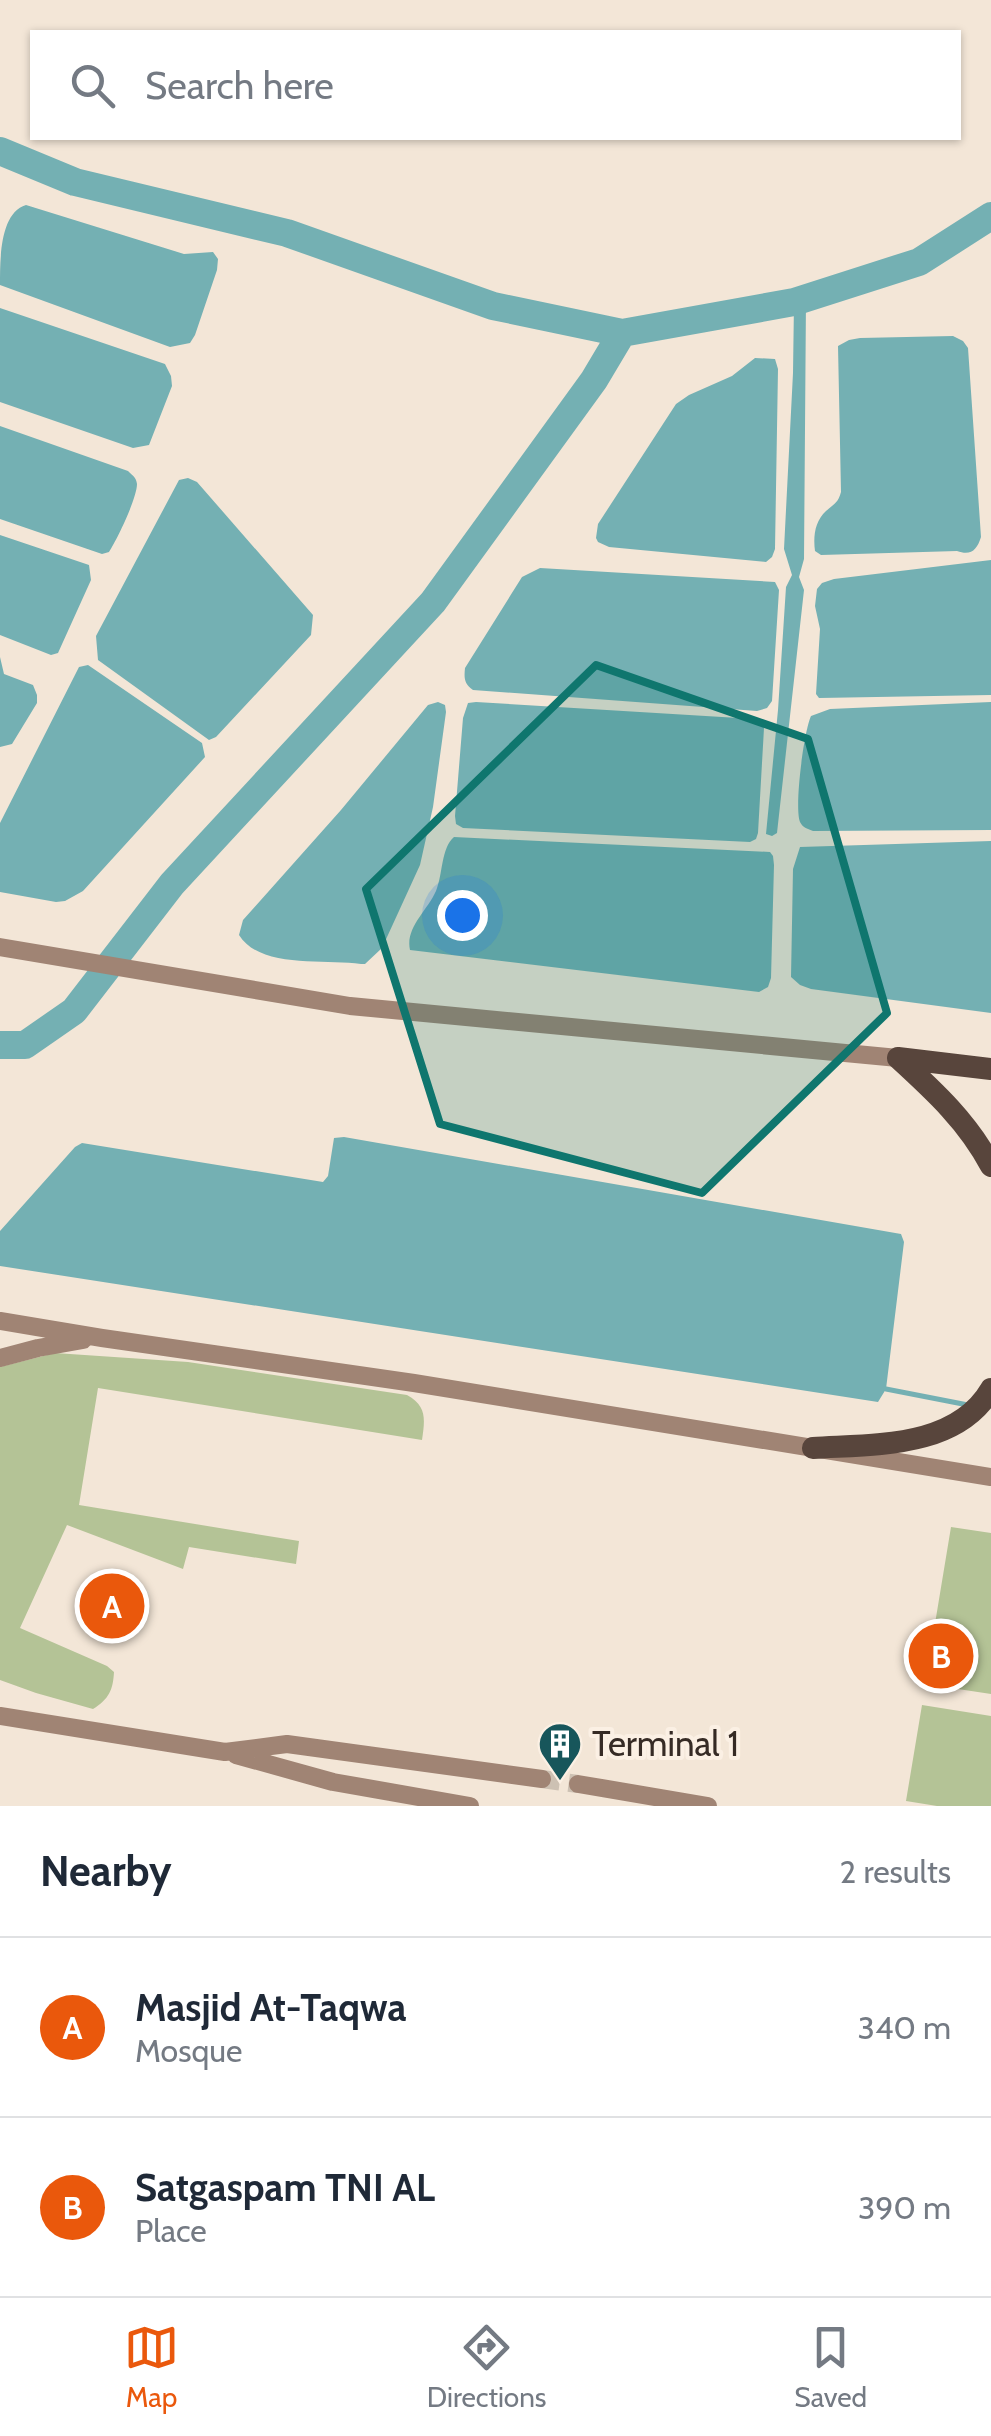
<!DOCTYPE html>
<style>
:root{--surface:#fff;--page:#f2f2f3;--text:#1f2937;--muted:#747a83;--line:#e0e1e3;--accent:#ea580c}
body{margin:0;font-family:Cabin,sans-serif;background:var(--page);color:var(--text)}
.you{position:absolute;left:462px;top:915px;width:35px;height:35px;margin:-25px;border:8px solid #fff;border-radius:50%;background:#1a73e8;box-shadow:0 0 0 15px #1a73e833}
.badge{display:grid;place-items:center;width:65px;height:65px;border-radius:50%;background:var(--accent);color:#fff;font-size:32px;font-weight:700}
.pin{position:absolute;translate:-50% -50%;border:5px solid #fff;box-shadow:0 2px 10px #0006}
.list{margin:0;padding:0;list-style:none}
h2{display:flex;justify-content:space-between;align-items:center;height:130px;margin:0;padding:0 40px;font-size:42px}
h2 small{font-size:32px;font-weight:400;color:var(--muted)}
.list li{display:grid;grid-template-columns:65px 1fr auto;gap:30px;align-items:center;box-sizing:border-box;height:180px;padding:0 40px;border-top:2px solid var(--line)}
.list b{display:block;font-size:38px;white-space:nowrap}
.list p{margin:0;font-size:32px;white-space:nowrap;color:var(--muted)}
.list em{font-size:32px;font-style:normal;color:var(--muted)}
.icon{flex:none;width:55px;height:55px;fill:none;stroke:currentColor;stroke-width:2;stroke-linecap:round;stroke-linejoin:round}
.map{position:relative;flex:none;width:991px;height:1806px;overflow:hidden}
.search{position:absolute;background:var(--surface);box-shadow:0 2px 8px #0004;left:30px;right:30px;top:30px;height:110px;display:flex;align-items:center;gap:25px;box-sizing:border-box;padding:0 35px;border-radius:0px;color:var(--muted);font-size:38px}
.sheet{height:490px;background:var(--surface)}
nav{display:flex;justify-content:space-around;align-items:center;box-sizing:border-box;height:140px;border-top:2px solid var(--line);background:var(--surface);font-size:28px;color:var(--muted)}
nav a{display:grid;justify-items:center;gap:5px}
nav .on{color:var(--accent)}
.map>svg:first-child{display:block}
</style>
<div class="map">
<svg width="991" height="1806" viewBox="0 0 991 1806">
<rect width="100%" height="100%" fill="#f3e6d7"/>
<path fill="#b4c396" d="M 55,1353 L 188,1362 L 407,1395 C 427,1406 425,1419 422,1440 L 98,1388 L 79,1505 L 299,1541 L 296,1564 L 189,1547 L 183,1569 L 67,1525 L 20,1628 L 107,1666 L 114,1672 C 113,1690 109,1699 93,1709 L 36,1693 L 0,1680 L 0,1367 Z
M 951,1527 L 991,1533 L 991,1694 L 925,1684 Z
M 922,1705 L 991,1716 L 991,1806 L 937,1806 L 906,1801 Z"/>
<path fill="#74b0b3" d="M 26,205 L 184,254 L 213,252 L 218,259 L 217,270 L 195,335 L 190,343 L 170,347 L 0,285 C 0,258 0,213 26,205 Z
M 806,298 L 804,559 L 799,577 L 804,590 L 777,833 L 772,836 L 766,834 L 778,710 L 786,587 L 792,575 L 784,549 L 793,373 L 794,302 Z
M 0,308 L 165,364 L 171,376 L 172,386 L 149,445 L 133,448 L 0,402 Z
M 953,336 L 963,341 L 968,348 L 981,537 C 977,550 971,556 957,551 L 821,555 L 815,551 C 813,536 815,521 826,511 C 835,503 838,503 841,492 L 838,346 L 849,340 L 860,338 Z
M 755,358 L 775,359 L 778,369 L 775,549 L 772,557 L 766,562 L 609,547 L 598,542 L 596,538 L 598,524 L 676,404 L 689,395 L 732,376 Z
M 0,426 L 128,471 C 133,476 136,477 137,484 C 137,498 117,540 109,552 L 102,554 L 0,519 Z
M 188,478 L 197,482 L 313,615 L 311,635 L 216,737 L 209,740 L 98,660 L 96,636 L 179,480 Z
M 0,535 L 89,565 L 91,580 L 58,653 L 51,655 L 0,635 Z
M 991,560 L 991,695 L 819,698 L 816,694 L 820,629 L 815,606 L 817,589 L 822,583 L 834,579 Z
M 540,568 L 775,582 L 779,590 L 772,701 L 767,708 L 757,711 L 473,690 C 464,684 464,678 465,668 L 522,577 Z
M 0,657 L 4,674 L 33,685 L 37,695 L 37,703 L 12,744 L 0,747 Z
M 88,665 L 202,743 L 205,757 L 83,891 L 65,901 L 56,902 L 0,892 L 0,823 L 79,667 Z
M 438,702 L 445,705 L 446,712 L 433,807 L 420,865 L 382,948 L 365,964 L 361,964 C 324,959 260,969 239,935 L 243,920 L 341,810 L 428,705 Z
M 476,702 L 755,719 L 761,722 L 764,728 L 758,833 L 756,839 L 750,842 L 463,828 L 456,824 L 455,816 L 463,718 L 468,703 Z
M 991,702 L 991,830 L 813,831 C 808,829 803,828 800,822 C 794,807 804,731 811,716 L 830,709 Z
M 454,837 L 770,852 L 773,856 L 774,865 L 771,978 L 768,987 L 759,992 L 410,950 C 405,928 427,911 436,891 C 443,874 441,848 454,837 Z
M 991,841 L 991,1013 L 811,989 L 800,985 L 791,977 L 793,869 L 800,847 Z
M 344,1137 L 901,1234 L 904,1242 L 886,1389 L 878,1402 L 0,1266 L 0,1231 L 75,1147 L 82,1143 L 323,1182 L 328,1176 L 334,1138 Z"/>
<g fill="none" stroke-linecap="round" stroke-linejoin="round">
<path stroke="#74b0b3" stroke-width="5" d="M 886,1389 L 968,1405"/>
<path stroke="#74b0b3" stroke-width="28" d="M 0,151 L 75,182 L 287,233 L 493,306 L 622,333 L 794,302 L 919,262 L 991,216
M 0,1045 L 25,1045 L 74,1011 L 172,884 L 433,602 L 594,380 L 622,333"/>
<path stroke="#cdc1b3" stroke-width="18" stroke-dasharray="18 9" stroke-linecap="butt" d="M 542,1779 L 578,1784"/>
<path stroke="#a08474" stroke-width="18" d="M 0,947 L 350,1006 L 898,1058
M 0,1321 L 102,1338 L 414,1383 L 991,1477
M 0,1358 L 38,1348 L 83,1340
M 0,1716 L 225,1752 L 287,1744 L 542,1779
M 236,1755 L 333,1782 L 470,1806
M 578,1784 L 708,1806"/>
<path stroke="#58453c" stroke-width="22" d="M 898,1058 C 934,1091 968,1122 991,1166
M 898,1058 L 991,1069
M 813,1448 C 873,1444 956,1449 991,1389"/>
</g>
<path fill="#0f766e" fill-opacity="0.2" stroke="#0f766e" stroke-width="8" stroke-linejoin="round" d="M 596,665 L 808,739 L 887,1013 L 702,1193 L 440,1124 L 366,889 Z"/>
<defs>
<g id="building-pin" transform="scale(2.25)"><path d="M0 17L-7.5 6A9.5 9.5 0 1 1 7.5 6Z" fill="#17565b" stroke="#fbf0e4"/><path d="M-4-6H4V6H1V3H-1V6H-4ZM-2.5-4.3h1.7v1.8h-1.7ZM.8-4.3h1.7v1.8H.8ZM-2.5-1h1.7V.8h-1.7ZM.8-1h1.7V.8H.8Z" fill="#fff"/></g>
</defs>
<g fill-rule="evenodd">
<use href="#building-pin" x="560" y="1744"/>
</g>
<g text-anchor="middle" stroke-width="8" stroke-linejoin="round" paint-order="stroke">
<g font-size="35" fill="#362b25" stroke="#fbf0e4" text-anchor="start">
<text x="592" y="1756">Terminal 1</text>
</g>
</g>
</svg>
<div class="you"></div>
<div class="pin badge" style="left:112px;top:1606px">A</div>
<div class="pin badge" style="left:941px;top:1656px">B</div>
<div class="search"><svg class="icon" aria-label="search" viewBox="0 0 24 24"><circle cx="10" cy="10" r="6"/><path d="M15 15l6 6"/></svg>Search here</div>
</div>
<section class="sheet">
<h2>Nearby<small>2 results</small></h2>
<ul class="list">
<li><span class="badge">A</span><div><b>Masjid At-Taqwa</b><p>Mosque</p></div><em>340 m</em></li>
<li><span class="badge">B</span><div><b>Satgaspam TNI AL</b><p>Place</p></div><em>390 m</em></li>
</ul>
</section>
<nav>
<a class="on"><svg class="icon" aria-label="map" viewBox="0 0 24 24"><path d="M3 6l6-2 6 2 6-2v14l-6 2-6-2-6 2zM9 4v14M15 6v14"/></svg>Map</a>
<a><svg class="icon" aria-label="directions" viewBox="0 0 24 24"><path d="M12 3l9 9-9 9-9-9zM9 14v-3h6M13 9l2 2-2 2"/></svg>Directions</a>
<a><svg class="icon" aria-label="saved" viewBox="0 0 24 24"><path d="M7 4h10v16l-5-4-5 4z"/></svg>Saved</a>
</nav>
